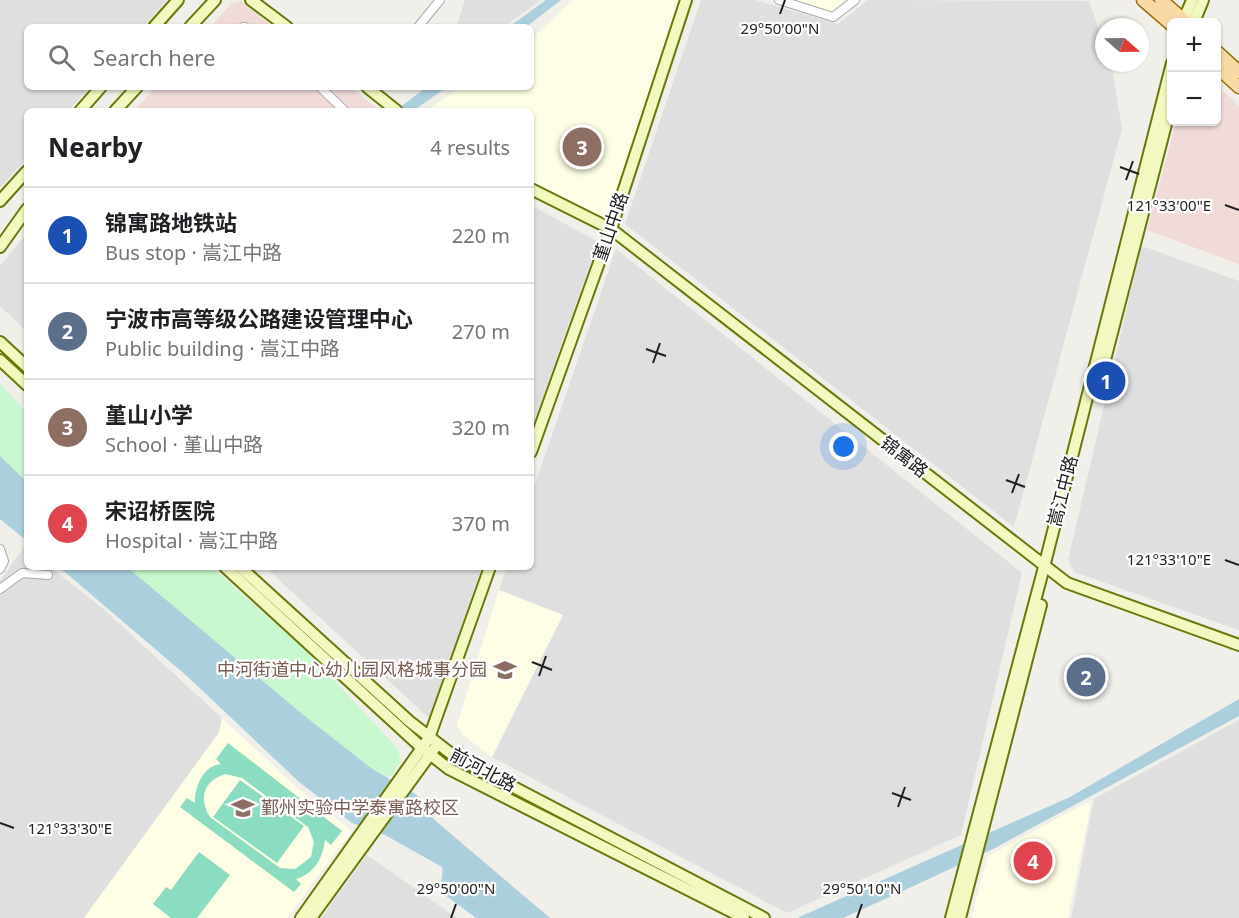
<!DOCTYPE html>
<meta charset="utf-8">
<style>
:root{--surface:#fff;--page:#f2f2f2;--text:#202124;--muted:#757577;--line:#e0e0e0;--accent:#db2777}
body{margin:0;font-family:"Noto Sans","Noto Sans SC",sans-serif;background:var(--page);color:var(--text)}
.controls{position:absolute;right:18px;top:18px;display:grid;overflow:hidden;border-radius:9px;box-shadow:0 2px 4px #0004}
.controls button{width:54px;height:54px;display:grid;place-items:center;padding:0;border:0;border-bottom:2px solid var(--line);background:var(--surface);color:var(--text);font:30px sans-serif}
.compass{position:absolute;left:1095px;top:18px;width:54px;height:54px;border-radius:50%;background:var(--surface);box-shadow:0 2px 4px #0004;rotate:110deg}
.you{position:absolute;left:844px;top:447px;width:21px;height:21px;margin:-15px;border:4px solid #fff;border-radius:50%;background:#1a73e8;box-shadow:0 0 0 9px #1a73e833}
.badge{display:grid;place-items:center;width:39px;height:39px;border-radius:50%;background:var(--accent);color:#fff;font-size:20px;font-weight:700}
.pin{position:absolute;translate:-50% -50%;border:3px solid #fff;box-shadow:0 2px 6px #0006}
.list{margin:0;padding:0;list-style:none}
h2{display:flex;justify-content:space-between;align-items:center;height:78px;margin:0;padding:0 24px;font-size:26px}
h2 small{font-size:20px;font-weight:400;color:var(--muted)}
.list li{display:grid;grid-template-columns:39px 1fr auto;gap:18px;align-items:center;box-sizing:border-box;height:96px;padding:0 24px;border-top:2px solid var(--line)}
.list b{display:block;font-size:22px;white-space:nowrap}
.list p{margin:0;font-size:20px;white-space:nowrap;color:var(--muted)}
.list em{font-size:20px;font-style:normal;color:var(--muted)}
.icon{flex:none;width:33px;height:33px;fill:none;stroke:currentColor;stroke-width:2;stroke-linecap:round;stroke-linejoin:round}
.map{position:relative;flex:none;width:1239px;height:918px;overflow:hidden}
.search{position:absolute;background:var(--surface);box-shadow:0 2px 4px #0004;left:24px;top:24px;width:510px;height:66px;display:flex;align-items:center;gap:15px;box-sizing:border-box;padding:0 21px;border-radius:9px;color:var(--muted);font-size:22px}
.panel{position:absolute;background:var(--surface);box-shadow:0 2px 4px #0004;left:24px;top:108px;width:510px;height:462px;border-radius:9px}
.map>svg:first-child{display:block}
</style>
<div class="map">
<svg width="1239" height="918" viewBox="0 0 1239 918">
<rect width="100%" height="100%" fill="#f1efe9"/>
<path fill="#dfdfdf" d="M 0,0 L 167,0 L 143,27 L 27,27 L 27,87 L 90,87 L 68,111 L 27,111 L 27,158 L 0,188 Z
M 465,0 L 541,0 L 503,27 L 456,27 Z
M 701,0 L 755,0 L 838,24 L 868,0 L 1089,1 L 1104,44 L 1104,63 L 1111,63 L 1122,129 L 1014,527 L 625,224 Z
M 531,205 L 598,242 L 531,430 Z
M 27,233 L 27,332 L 0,306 L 0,266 Z
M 1145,247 L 1239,281 L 1239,630 L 1074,572 L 1068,560 L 1141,248 Z
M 616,249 L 1022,573 L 961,835 L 787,913 L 492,757 L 562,615 L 499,590 L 507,567 L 531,567 L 531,496 Z
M 24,547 L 27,549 L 27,567 L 50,567 L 101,607 L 222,718 L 219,732 L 84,918 L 0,918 L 0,581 Z
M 265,567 L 482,567 L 429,718 Z
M 1239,720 L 1239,918 L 1071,918 L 1094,799 Z
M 367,855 L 457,918 L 321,918 Z"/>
<path fill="#f1dbd9" d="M 241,1 L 273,27 L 210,27 L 232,3 Z
M 1217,85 L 1239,106 L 1239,264 L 1147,230 L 1176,122 L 1216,122 Z
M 156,87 L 350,87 L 377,108 L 373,111 L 134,111 Z"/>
<path fill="#fdfee5" d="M 573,0 L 681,0 L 608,224 L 531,182 L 531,111 L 426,111 L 461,87 L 531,87 L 531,39 Z
M 784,0 L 852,0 L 832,15 Z
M 499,590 L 563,615 L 492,757 L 463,735 L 457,725 Z
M 222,718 L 294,785 L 352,831 L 287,918 L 84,918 L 219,733 Z
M 1086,803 L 1091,804 L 1068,918 L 971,918 L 988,856 Z"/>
<path fill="#c8f8cf" d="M 0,383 L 27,413 L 27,482 L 0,456 Z
M 127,567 L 211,567 L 309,653 L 398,749 L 401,762 L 390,777 L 371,768 L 301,713 Z"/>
<path fill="#8addc1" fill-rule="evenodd" d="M 228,743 L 342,831 L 331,845 L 325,840 C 323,858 314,874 296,879 L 301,884 L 294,892 L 180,807 L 187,798 L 195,803 C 194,787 204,765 221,764 L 216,759 ZM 225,774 L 242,778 L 308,827 L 314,842 L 311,857 L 295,869 L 280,868 L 210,817 C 198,798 204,781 225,774 Z
M 240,780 L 304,826 L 277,863 L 213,817 Z
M 199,852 L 230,875 L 197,918 L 171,918 L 153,904 L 166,887 L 171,890 Z"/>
<path fill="#abcfdd" d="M 546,0 L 561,0 L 526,27 L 509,27 Z
M 427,87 L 447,87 L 413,111 L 395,111 Z
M 0,456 L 27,482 L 27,541 L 0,519 Z
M 59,567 L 127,567 L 301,713 L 371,768 L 417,795 L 426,811 L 438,823 L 550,918 L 476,918 L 441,892 C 439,882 444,876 442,867 L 385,835 L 352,823 L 298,781 L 188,677 Z
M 1239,699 L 1239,716 L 993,849 L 905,890 L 843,918 L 797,918 L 1070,797 Z"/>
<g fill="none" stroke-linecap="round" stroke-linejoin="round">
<g stroke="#a8a8a8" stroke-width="10">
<path id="street" d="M 779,0 L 833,17 L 855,0
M 243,27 L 245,27
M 418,27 L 440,0
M 320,87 L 345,111
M 0,549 L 4,561 L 0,569
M 0,589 L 22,573 L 48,575"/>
</g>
<g stroke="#677908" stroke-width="14">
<path id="secondary" d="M 251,0 L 287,27
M 1183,22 L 1192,0
M 1194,22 L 1203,0
M 154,27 L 178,0
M 190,27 L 215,0
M 367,87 L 397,111
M 80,111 L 101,87
M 115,111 L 137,87
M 531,189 L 611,229 L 1067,583 L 1239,645
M 0,201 L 27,171
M 0,247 L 27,209
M 0,342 L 27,367
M 0,360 L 27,385
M 1099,383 L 1172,101
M 531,452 L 611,229 L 686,0
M 225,567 L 422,748 L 449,769 L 744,918
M 240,567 L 409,721 L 454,756 L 764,918
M 301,918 L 429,738 L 490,567
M 311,918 L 434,749
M 951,918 L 1044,567 L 1172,63
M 960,918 L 1041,605"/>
</g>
<g stroke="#9a7005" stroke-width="15">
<path id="primary" d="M 1143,0 L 1172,25
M 1161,0 L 1186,22
M 1216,51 L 1239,72
M 1216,66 L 1239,87"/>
</g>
<use href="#street" stroke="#fff" stroke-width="8"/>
<use href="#secondary" stroke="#f3f8c0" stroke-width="10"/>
<use href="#primary" stroke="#f9d9a6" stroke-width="12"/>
</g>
<path fill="none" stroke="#212121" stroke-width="2" d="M 780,14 L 785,0M 1120,167 L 1139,174M 1126,180 L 1133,161M 1225,205 L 1239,210M 646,349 L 666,356M 653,363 L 660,343M 1006,480 L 1025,487M 1012,493 L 1019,474M 1225,560 L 1239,565M 532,662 L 552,670M 539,676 L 546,656M 892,793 L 911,800M 898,807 L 905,787M 0,823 L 14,828M 451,918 L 456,904M 857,918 L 862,904"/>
<defs>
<g id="school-bare" transform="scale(1.8)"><path d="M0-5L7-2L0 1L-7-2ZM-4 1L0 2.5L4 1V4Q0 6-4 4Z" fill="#8d6e63" stroke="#fff" stroke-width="2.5" paint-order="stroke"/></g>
</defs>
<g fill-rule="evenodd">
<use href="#school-bare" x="505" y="670"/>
<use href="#school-bare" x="243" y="808"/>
</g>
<g text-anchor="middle" stroke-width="4.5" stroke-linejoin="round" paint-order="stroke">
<g font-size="18" fill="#212121" stroke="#fff">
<text transform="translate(611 227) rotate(-71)" y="6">堇山中路</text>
<text transform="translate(904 457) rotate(38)" y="6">锦寓路</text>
<text transform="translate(1063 491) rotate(-76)" y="6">嵩江中路</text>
<text transform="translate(483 770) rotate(28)" y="6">前河北路</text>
</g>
<g font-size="18" fill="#785e54" stroke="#fff" text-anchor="end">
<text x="487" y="676">中河街道中心幼儿园风格城事分园</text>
<text x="261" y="814" text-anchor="start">鄞州实验中学泰寓路校区</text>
</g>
</g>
<g font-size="15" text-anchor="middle" fill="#212121" stroke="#fff" stroke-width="4.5" stroke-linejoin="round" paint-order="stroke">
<text x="780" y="34">29°50'00"N</text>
<text x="1169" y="211">121°33'00"E</text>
<text x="1169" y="565">121°33'10"E</text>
<text x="70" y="834">121°33'30"E</text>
<text x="456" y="894">29°50'00"N</text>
<text x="862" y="894">29°50'10"N</text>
</g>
</svg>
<div class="controls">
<button>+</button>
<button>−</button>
</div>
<svg class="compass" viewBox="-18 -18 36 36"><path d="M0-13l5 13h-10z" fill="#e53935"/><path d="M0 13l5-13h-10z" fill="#757577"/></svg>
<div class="you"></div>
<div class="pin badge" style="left:1106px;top:381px;background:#1a4fb4">1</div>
<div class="pin badge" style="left:1086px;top:677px;background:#5c6f8a">2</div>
<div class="pin badge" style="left:582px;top:147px;background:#8d6e63">3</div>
<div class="pin badge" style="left:1033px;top:861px;background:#e0444e">4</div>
<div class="search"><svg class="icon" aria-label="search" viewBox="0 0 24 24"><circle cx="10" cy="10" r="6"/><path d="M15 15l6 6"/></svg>Search here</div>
<section class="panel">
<h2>Nearby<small>4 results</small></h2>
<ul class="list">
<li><span class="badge" style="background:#1a4fb4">1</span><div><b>锦寓路地铁站</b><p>Bus stop · 嵩江中路</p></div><em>220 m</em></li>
<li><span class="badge" style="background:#5c6f8a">2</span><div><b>宁波市高等级公路建设管理中心</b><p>Public building · 嵩江中路</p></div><em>270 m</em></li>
<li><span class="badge" style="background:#8d6e63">3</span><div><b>堇山小学</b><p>School · 堇山中路</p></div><em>320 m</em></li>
<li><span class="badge" style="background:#e0444e">4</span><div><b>宋诏桥医院</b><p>Hospital · 嵩江中路</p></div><em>370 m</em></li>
</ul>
</section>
</div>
